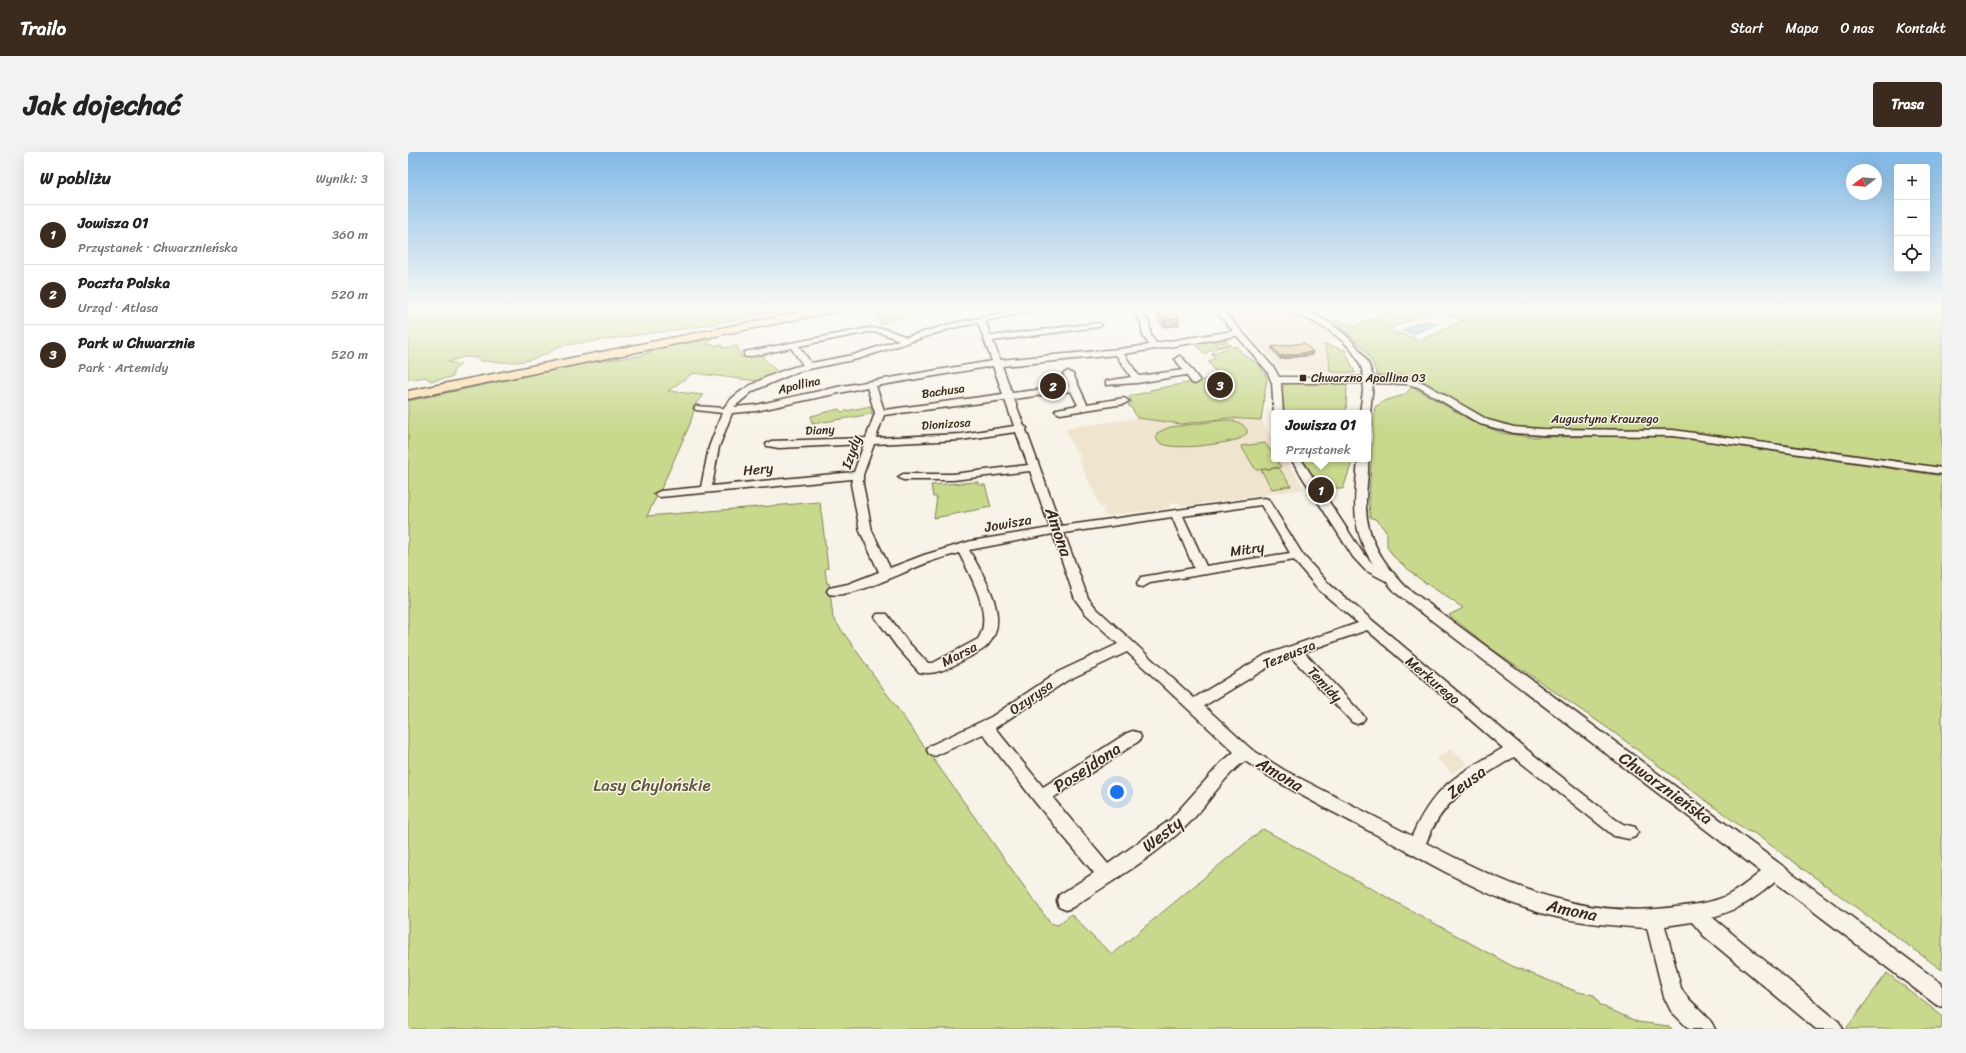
<!DOCTYPE html>
<html lang="pl">
<meta charset="utf-8">
<style>
:root{--surface:#fff;--page:#f2f2f2;--text:#222;--muted:#767676;--line:#e0e0e0;--accent:#3b2a1e}
body{margin:0;font-family:Sriracha,sans-serif;background:var(--page);color:var(--text)}
.controls{position:absolute;right:12px;top:12px;display:grid;overflow:hidden;border-radius:4px;box-shadow:0 4px 16px #0002}
.controls button{width:36px;height:36px;display:grid;place-items:center;padding:0;border:0;border-bottom:1px solid var(--line);background:var(--surface);color:var(--text);font:20px sans-serif}
.compass{position:absolute;left:1438px;top:12px;width:36px;height:36px;border-radius:50%;background:var(--surface);box-shadow:0 4px 16px #0002;rotate:254deg}
.you{position:absolute;left:709px;top:640px;width:14px;height:14px;margin:-10px;border:3px solid #fff;border-radius:50%;background:#1a73e8;box-shadow:0 0 0 6px #1a73e833}
.badge{display:grid;place-items:center;width:26px;height:26px;border-radius:50%;background:var(--accent);color:#fff;font-size:13px;font-weight:700}
.pin{position:absolute;translate:-50% -50%;border:2px solid #fff;box-shadow:0 1px 4px #0006}
.popup{position:absolute;left:863px;top:258px;width:100px;height:52px;box-sizing:border-box;display:grid;place-content:center;border-radius:4px;background:var(--surface);filter:drop-shadow(0 1px 3px #0005);font-size:13px;white-space:nowrap;color:var(--muted)}
.popup b{font-size:15px;color:var(--text)}
.popup::after{content:'';position:absolute;left:50%;top:100%;margin-left:-8px;border:8px solid transparent;border-top-color:var(--surface)}
.list{margin:0;padding:0;list-style:none}
h2{display:flex;justify-content:space-between;align-items:center;height:52px;margin:0;padding:0 16px;font-size:17px}
h2 small{font-size:13px;font-weight:400;color:var(--muted)}
.list li{display:grid;grid-template-columns:26px 1fr auto;gap:12px;align-items:center;box-sizing:border-box;height:60px;padding:0 16px;border-top:1px solid var(--line)}
.list b{display:block;font-size:15px;white-space:nowrap}
.list p{margin:0;font-size:13px;white-space:nowrap;color:var(--muted)}
.list em{font-size:13px;font-style:normal;color:var(--muted)}
.icon{flex:none;width:22px;height:22px;fill:none;stroke:currentColor;stroke-width:2;stroke-linecap:round;stroke-linejoin:round}
.map{position:relative;flex:none;width:1534px;height:877px;overflow:hidden;border-radius:4px}
header{display:flex;align-items:center;gap:24px;box-sizing:border-box;height:56px;padding:0 20px;background:var(--accent);color:#fff}
header strong{font-size:19px}
nav{display:flex;gap:22px;margin-inline-start:auto;font-size:14px}
.intro{display:flex;align-items:center;justify-content:space-between;box-sizing:border-box;height:96px;padding:0 24px}
h1{margin:0;font-size:28px}
.button{padding:10px 18px;border-radius:4px;background:var(--accent);color:#fff;font-size:14px;font-weight:700}
main{display:flex;gap:24px;padding:0 24px}
aside{flex:1;background:var(--surface);border-radius:4px;box-shadow:0 4px 16px #0002}
.map>svg:first-child{display:block}
</style>
<header>
<strong>Trailo</strong>
<nav><a>Start</a><a>Mapa</a><a>O nas</a><a>Kontakt</a></nav>
</header>
<div class="intro"><h1>Jak dojechać</h1><a class="button">Trasa</a></div>
<main>
<aside>
<h2>W pobliżu<small>Wyniki: 3</small></h2>
<ul class="list">
<li><span class="badge">1</span><div><b>Jowisza 01</b><p>Przystanek · Chwarznieńska</p></div><em>360 m</em></li>
<li><span class="badge">2</span><div><b>Poczta Polska</b><p>Urząd · Atlasa</p></div><em>520 m</em></li>
<li><span class="badge">3</span><div><b>Park w Chwarznie</b><p>Park · Artemidy</p></div><em>520 m</em></li>
</ul>
</aside>
<div class="map">
<svg width="1534" height="877" viewBox="0 0 1534 877">
<rect width="100%" height="100%" fill="#f7f3e8"/>
<filter id="ink" filterUnits="userSpaceOnUse"><feTurbulence type="fractalNoise" baseFrequency=".025" numOctaves="2"/><feDisplacementMap in="SourceGraphic" scale="8" xChannelSelector="R" yChannelSelector="G"/><feConvolveMatrix kernelMatrix="1 2 1 2 8 2 1 2 1" color-interpolation-filters="sRGB"/></filter>
<g filter="url(#ink)">
<path fill="#efe4ce" d="M 814,156 L 869,156 L 907,172 L 931,188 L 911,191 L 916,192 L 918,196 L 922,220 L 873,218 L 863,205 Z
M 729,266 L 774,272 L 819,266 L 853,268 L 866,290 L 866,307 L 877,307 L 897,337 L 776,354 L 767,350 L 762,352 L 761,356 L 697,364 L 695,358 L 698,357 L 697,355 L 693,356 L 670,306 L 673,304 L 672,301 L 668,301 L 657,276 Z
M 1043,597 L 1060,612 L 1044,621 L 1028,606 Z"/>
<path fill="#c8d88d" stroke="#828156" fill-rule="evenodd" d="M 0,156 L 389,156 L 295,174 L 152,194 C 122,213 106,211 72,209 L 71,206 L 56,205 L 39,210 L 53,212 L 45,219 L 45,225 L 23,229 L 17,225 L 0,228 Z
M 471,156 L 548,156 L 549,157 L 489,166 L 473,172 L 469,164 Z
M 981,156 L 1534,156 L 1534,317 L 1262,279 L 1116,278 L 1081,270 L 998,223 L 969,223 C 960,194 945,187 924,168 L 947,174 L 983,158 ZM 1028,157 L 1055,169 L 1013,188 L 979,178 Z
M 814,185 L 820,190 L 807,191 L 809,194 L 822,192 L 823,193 L 805,197 L 796,202 L 786,190 Z
M 302,187 L 303,189 L 298,193 L 314,193 L 315,196 L 329,194 L 333,205 L 355,201 L 356,207 L 370,220 L 349,229 L 285,221 L 260,239 L 295,243 L 288,251 L 282,272 L 249,346 L 247,347 L 239,364 L 412,350 L 420,416 L 417,417 L 419,432 L 421,431 L 425,466 L 642,771 L 650,773 L 663,762 L 687,787 L 704,802 L 855,677 L 1104,814 L 1170,840 L 1186,843 L 1192,853 L 1230,870 L 1261,874 L 1264,877 L 0,877 L 0,249 L 185,210 L 231,204 L 253,196 Z
M 916,192 L 937,198 L 947,221 L 922,220 L 921,206 Z
M 828,194 L 837,204 L 851,212 L 859,226 L 853,268 L 819,266 L 774,272 L 729,266 L 724,256 L 720,253 L 724,250 L 721,244 L 741,240 L 742,238 L 811,225 L 800,209 L 807,207 L 804,201 Z
M 889,230 L 939,232 L 938,261 L 873,261 L 874,236 L 879,231 Z
M 1004,235 L 1016,241 L 1062,268 L 1094,281 L 1122,285 L 1261,284 L 1534,324 L 1534,818 L 1346,681 L 1339,679 L 1201,577 L 1081,495 L 1041,463 L 1055,456 L 1009,425 L 986,405 L 979,395 L 979,382 L 976,377 L 969,368 L 962,365 L 961,347 L 966,261 L 967,255 L 976,249 L 996,243 Z
M 463,254 L 464,262 L 404,272 L 403,264 L 431,257 L 433,260 Z
M 817,268 C 826,268 834,270 839,278 L 839,281 C 836,284 834,286 831,287 C 821,291 739,305 749,281 L 762,275 Z
M 857,291 L 866,304 L 866,307 L 868,307 L 873,315 L 848,318 L 833,294 Z
M 892,307 L 942,307 L 943,313 L 935,337 L 923,335 L 918,328 L 905,326 Z
M 871,316 L 883,334 L 864,337 L 853,318 Z
M 570,330 L 570,333 L 577,333 L 583,355 L 526,366 L 529,345 L 525,345 L 523,333 Z
M 1479,821 L 1534,864 L 1534,877 L 1438,877 Z"/>
<path fill="#86c1e5" stroke="#688595" d="M 1020,168 L 1029,172 L 1006,182 L 994,179 L 1010,170 L 1013,171 Z"/>
<g fill="none" stroke-linecap="round" stroke-linejoin="round">
<g stroke="#3b2a1e" stroke-width="3">
<path id="minor" d="M 619,156 L 635,156 L 577,169 L 583,184 L 690,171 L 694,173 L 690,175 L 585,189 L 592,208 L 711,197 L 741,193 L 735,184 L 733,170 L 722,156 L 730,156 L 741,170 L 743,184 L 748,191 L 825,179 L 805,156 L 813,156 L 866,216 L 871,225 L 956,225 C 950,195 925,179 899,167 C 892,164 882,161 876,156 C 912,156 957,190 965,225 L 1000,226 L 1016,231 L 1080,268 L 1106,275 L 1134,277 L 1265,278 L 1534,316 L 1534,322 L 1265,284 L 1134,283 L 1106,281 L 1072,272 L 1010,235 L 999,232 L 965,231 L 962,261 L 960,263 L 960,261 L 952,261 L 956,231 L 873,231 L 875,261 L 866,262 L 864,231 L 859,219 L 829,184 L 716,202 L 731,224 L 775,218 L 767,207 L 771,204 L 774,205 L 792,229 L 787,232 L 784,231 L 778,223 L 729,231 L 698,233 L 698,229 L 723,225 L 708,203 L 594,214 L 604,241 L 661,234 L 655,222 L 660,219 L 665,222 L 679,252 L 716,246 L 721,249 L 716,252 L 652,262 L 647,259 L 649,257 L 670,253 L 663,239 L 606,247 L 616,274 L 619,276 L 618,278 L 653,374 L 856,346 L 860,347 L 895,403 L 921,432 L 1113,593 L 1207,667 L 1215,672 L 1227,675 L 1230,680 L 1227,685 L 1221,687 L 1206,684 L 1106,605 C 1067,629 1035,646 1018,691 C 1099,733 1173,768 1268,755 C 1284,753 1303,751 1318,744 C 1331,738 1342,728 1353,720 L 988,441 L 978,429 L 957,418 L 945,405 L 883,307 L 893,307 L 954,400 L 965,412 C 941,375 947,348 950,307 L 960,307 C 961,321 958,336 958,350 C 957,385 975,411 998,435 L 1534,832 L 1534,855 L 1527,852 L 1367,730 C 1346,747 1331,758 1304,765 L 1431,870 L 1435,877 L 1408,877 L 1296,784 L 1284,770 L 1257,774 L 1273,836 C 1281,852 1300,860 1307,877 L 1281,877 L 1263,859 L 1256,845 L 1239,776 C 1205,774 1172,771 1140,763 C 1082,748 1020,710 967,682 C 923,659 878,637 837,609 C 812,627 798,657 775,677 C 742,708 702,730 665,755 L 658,758 L 651,755 L 649,749 L 651,743 L 686,721 L 627,650 L 575,582 L 527,604 L 521,602 L 519,598 L 521,594 L 583,565 L 650,520 L 710,492 L 678,462 L 667,447 L 645,382 L 561,398 C 575,423 604,466 580,493 C 574,500 562,504 554,509 C 541,516 526,524 511,520 L 489,495 L 467,465 L 469,462 L 479,462 L 499,489 L 520,511 L 525,511 L 570,487 C 586,463 562,423 551,401 C 542,404 532,406 524,409 C 501,417 442,448 421,442 L 419,439 L 421,436 L 440,432 L 471,420 L 452,379 L 443,332 L 444,327 L 252,345 L 246,342 L 252,339 L 293,335 L 301,295 L 314,261 L 288,258 L 286,256 L 288,254 L 316,256 C 327,236 374,217 395,213 L 383,196 L 339,205 L 336,204 L 336,200 L 461,176 L 477,177 L 499,185 L 542,172 ZM 570,171 L 584,209 L 434,234 L 348,253 L 326,255 L 345,239 L 391,219 L 450,207 L 544,176 ZM 461,180 L 473,181 L 491,188 L 445,203 L 403,211 L 391,194 ZM 585,214 L 595,242 L 476,258 L 468,234 ZM 459,235 L 467,261 L 458,286 L 363,289 L 358,292 L 359,294 L 371,296 L 456,292 L 446,320 L 304,334 L 311,295 L 324,261 L 348,259 ZM 597,248 L 606,274 L 553,282 L 468,286 L 476,263 ZM 608,280 L 620,313 L 545,322 L 495,322 L 490,325 L 495,328 L 545,328 L 622,319 L 642,376 L 563,389 L 516,403 L 482,416 L 464,379 L 455,332 L 455,323 L 466,292 L 553,288 ZM 853,353 L 882,401 L 798,414 L 775,364 ZM 764,365 L 786,416 L 733,425 L 729,431 L 730,434 L 735,435 L 742,431 L 886,408 L 911,438 L 950,471 L 857,503 L 786,546 L 688,456 L 680,446 L 656,381 ZM 959,478 L 1095,596 C 1050,623 1026,633 1004,684 L 876,618 L 843,597 L 796,554 L 867,511 L 883,505 L 944,570 L 949,572 L 954,570 L 957,566 L 954,562 L 896,500 ZM 719,500 L 826,600 L 813,611 L 762,668 L 700,712 L 645,646 L 731,589 L 733,585 L 731,581 L 725,579 L 719,581 L 635,635 L 587,576 L 660,528 Z"/>
</g>
<g stroke="#3b2a1e" stroke-width="3">
<path id="highway" d="M 412,156 L 434,156 L 429,159 L 0,247 L 0,239 Z"/>
</g>
<use href="#minor" fill="#f7f3e8" fill-rule="evenodd"/>
<use href="#highway" fill="#fbddab" fill-rule="evenodd"/>
</g>
<path fill="#bca77e" stroke="#3b2a1e" d="M 749,159 L 771,173 L 756,175 L 749,166 Z
M 864,195 L 904,203 L 872,207 L 864,197 Z"/>
<path fill="#986" stroke="#3b2a1e" d="M 771,166 L 771,173 L 756,175 L 756,168 Z
M 905,200 L 904,203 L 872,207 L 872,204 Z"/>
<path fill="#dbc292" stroke="#3b2a1e" d="M 764,157 L 771,166 L 756,168 L 749,159 Z
M 896,191 L 905,200 L 872,204 L 864,195 Z"/>
</g>
<linearGradient id="sky" x2="0" y2="1"><stop stop-color="#81b9e7"/><stop offset="0.56" stop-color="#fbfaf5"/><stop offset="1" stop-color="#fbfaf5" stop-opacity="0"/></linearGradient>
<rect width="1534" height="279" fill="url(#sky)"/>
<rect fill="#3b2a1e" stroke="#f7f3e8" stroke-width="1.5" x="891" y="222" width="8" height="8" rx="2"/>
<g text-anchor="middle" stroke-width="3" stroke-linejoin="round" paint-order="stroke">
<g font-size="12" fill="#3b2a1e" stroke="#f7f3e8" text-anchor="start">
<text x="903" y="230">Chwarzno Apollina 03</text>
</g>
<g font-size="12" fill="#3b2a1e" stroke="#f7f3e8">
<text transform="translate(391 233) rotate(-13)" y="4">Apollina</text>
<text transform="translate(535 239) rotate(-8)" y="4">Bachusa</text>
<text x="1197" y="271">Augustyna Krauzego</text>
<text transform="translate(538 272) rotate(-4)" y="4">Dionizosa</text>
<text transform="translate(412 278) rotate(-3)" y="4">Diany</text>
</g>
<g font-size="14" fill="#3b2a1e" stroke="#f7f3e8">
<text transform="translate(443 300) rotate(-71)" y="5">Izydy</text>
<text transform="translate(350 317) rotate(-5)" y="5">Hery</text>
<text transform="translate(600 371) rotate(-10)" y="5">Jowisza</text>
<text transform="translate(839 397) rotate(-8)" y="5">Mitry</text>
<text transform="translate(551 502) rotate(-27)" y="5">Marsa</text>
<text transform="translate(881 502) rotate(-22)" y="5">Tezeusza</text>
<text transform="translate(1025 528) rotate(40)" y="5">Merkurego</text>
<text transform="translate(917 532) rotate(47)" y="5">Temidy</text>
<text transform="translate(623 545) rotate(-35)" y="5">Ozyrysa</text>
</g>
<g font-size="17" fill="#3b2a1e" stroke="#f7f3e8">
<text transform="translate(651 380) rotate(71)" y="6">Amona</text>
<text transform="translate(679 615) rotate(-33)" y="6">Posejdona</text>
<text transform="translate(872 622) rotate(31)" y="6">Amona</text>
<text transform="translate(1058 630) rotate(-36)" y="6">Zeusa</text>
<text transform="translate(1258 636) rotate(36)" y="6">Chwarznieńska</text>
<text transform="translate(754 682) rotate(-38)" y="6">Westy</text>
<text transform="translate(1164 758) rotate(12)" y="6">Amona</text>
</g>
<g font-size="17" fill="#5e563a" stroke="#f7f3e8">
<text x="244" y="639">Lasy Chylońskie</text>
</g>
</g>
</svg>
<div class="controls">
<button>+</button>
<button>−</button>
<button><svg class="icon" aria-label="locate" viewBox="0 0 24 24"><circle cx="12" cy="12" r="6"/><path d="M12 2v4M12 18v4M2 12h4M18 12h4"/></svg></button>
</div>
<svg class="compass" viewBox="-18 -18 36 36"><path d="M0-13l5 13h-10z" fill="#e53935"/><path d="M0 13l5-13h-10z" fill="#767676"/></svg>
<div class="you"></div>
<div class="pin badge" style="left:913px;top:338px">1</div>
<div class="popup"><b>Jowisza 01</b>Przystanek</div>
<div class="pin badge" style="left:645px;top:234px">2</div>
<div class="pin badge" style="left:812px;top:233px">3</div>
</div>
</main>
